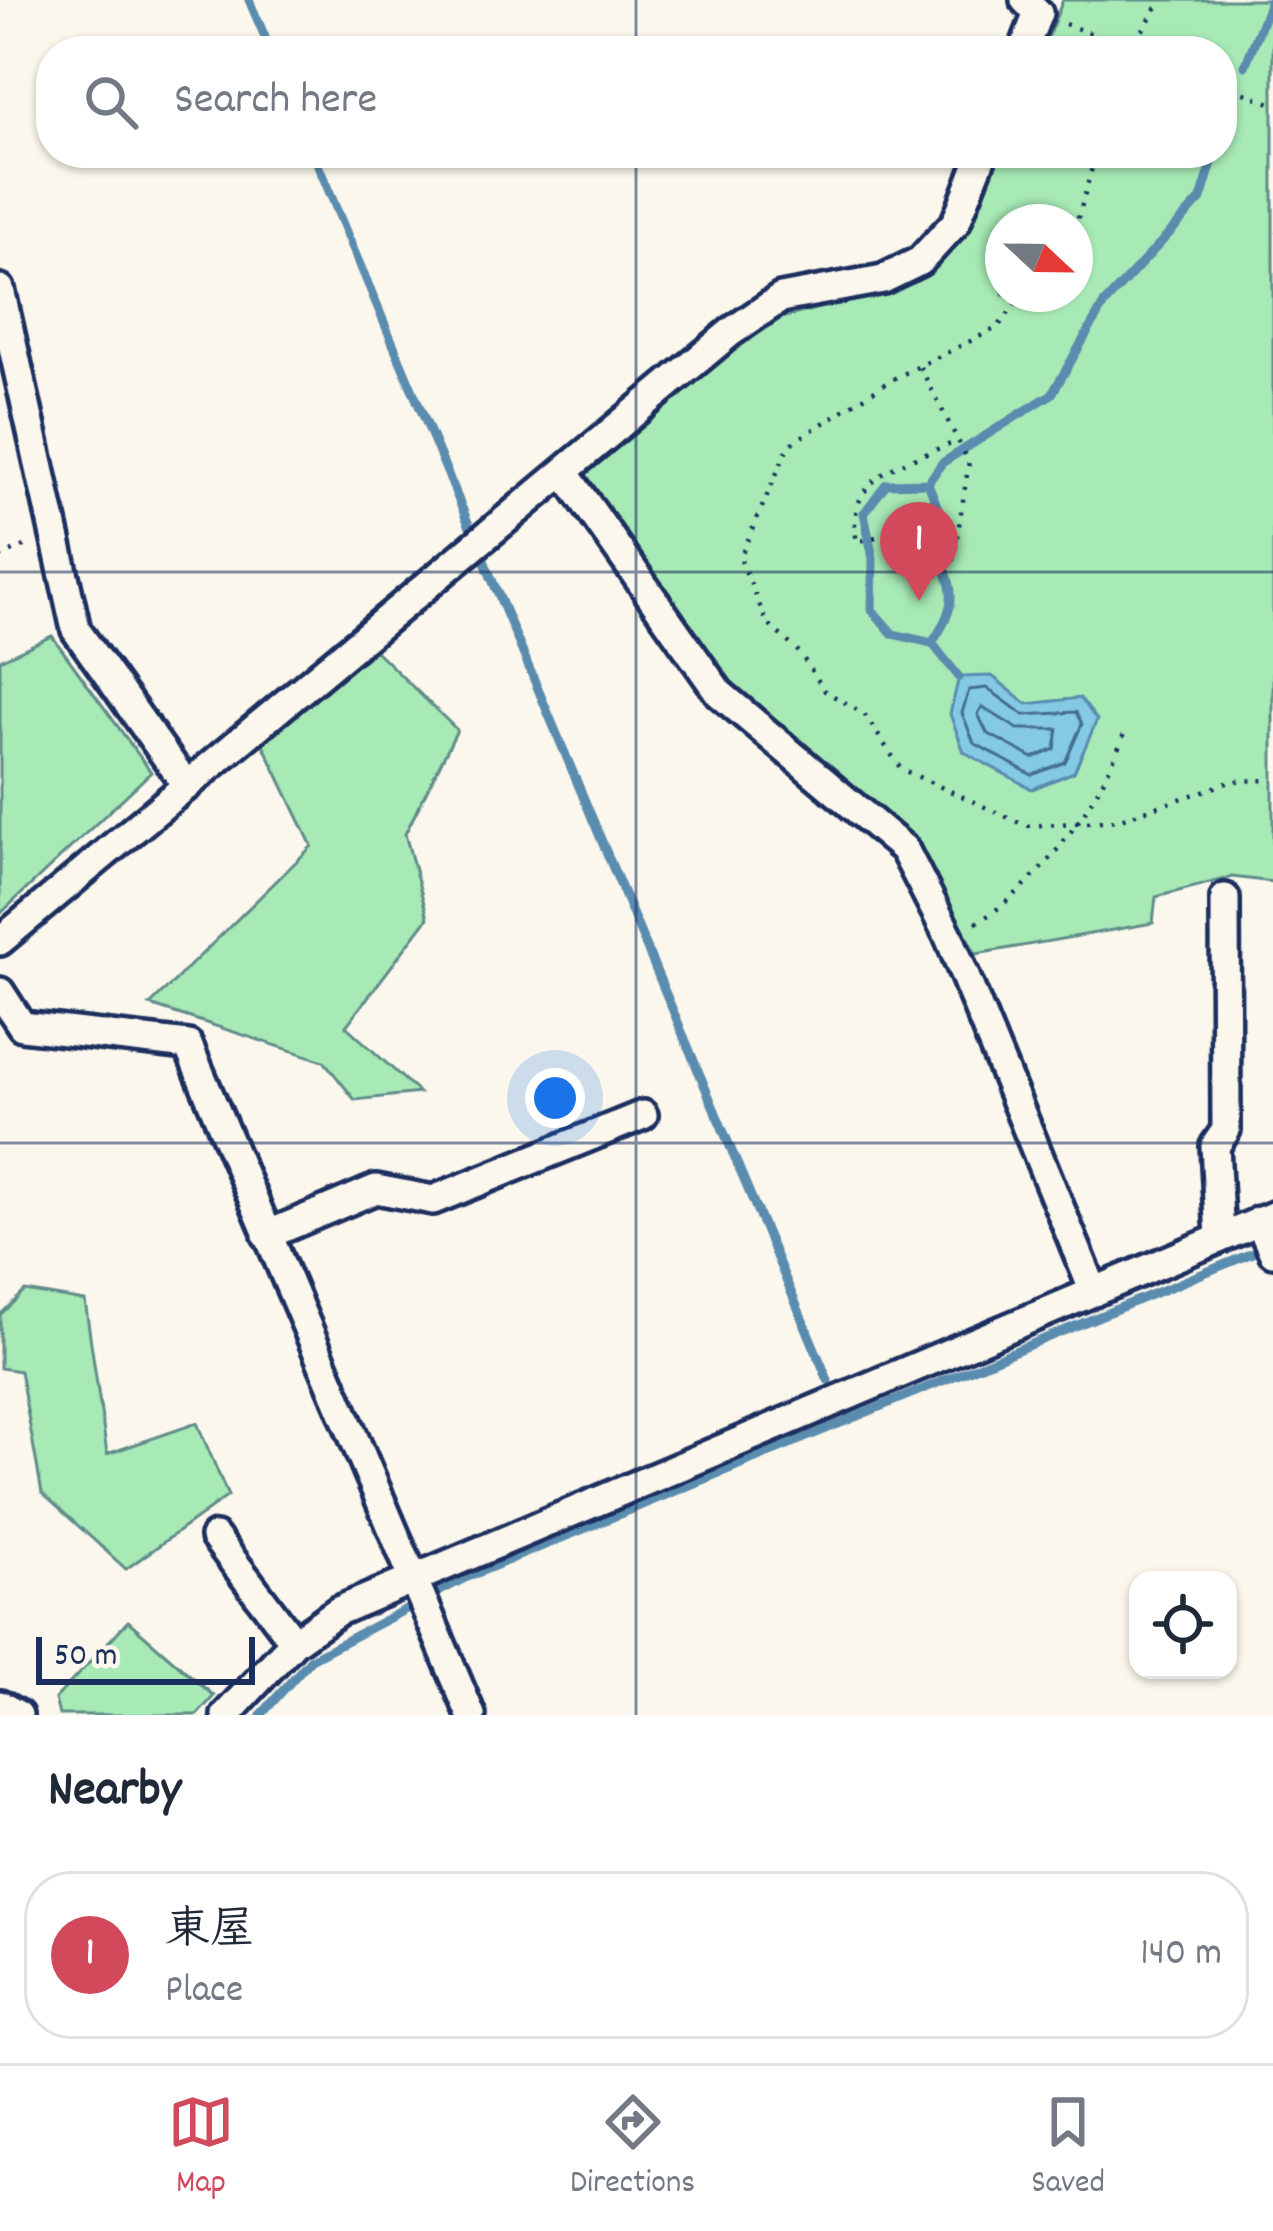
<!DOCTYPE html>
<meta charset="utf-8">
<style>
:root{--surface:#fff;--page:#f6f6f7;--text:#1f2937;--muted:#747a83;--line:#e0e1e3;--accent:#d1495b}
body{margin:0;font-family:Dekko,"Klee One",sans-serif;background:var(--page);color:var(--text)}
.controls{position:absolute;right:36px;bottom:36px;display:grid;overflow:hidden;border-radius:24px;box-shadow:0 3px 9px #0004}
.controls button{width:108px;height:108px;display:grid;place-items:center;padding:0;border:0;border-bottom:3px solid var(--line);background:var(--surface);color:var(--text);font:60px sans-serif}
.compass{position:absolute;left:985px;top:204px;width:108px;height:108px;border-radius:50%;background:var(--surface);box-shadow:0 3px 9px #0004;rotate:112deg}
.scale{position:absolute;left:36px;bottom:30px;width:219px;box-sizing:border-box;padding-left:12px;border:6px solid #1b2f5e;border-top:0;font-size:33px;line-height:42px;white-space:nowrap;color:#1b2f5e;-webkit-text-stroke:9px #fbf7ec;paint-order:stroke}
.you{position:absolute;left:555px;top:1098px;width:42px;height:42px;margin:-30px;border:9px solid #fff;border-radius:50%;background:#1a73e8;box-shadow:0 0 0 18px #1a73e833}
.badge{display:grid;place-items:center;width:78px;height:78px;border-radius:50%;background:var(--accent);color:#fff;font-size:39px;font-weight:700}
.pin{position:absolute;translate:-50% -99px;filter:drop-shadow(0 3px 6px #0008)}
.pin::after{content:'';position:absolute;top:63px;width:42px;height:36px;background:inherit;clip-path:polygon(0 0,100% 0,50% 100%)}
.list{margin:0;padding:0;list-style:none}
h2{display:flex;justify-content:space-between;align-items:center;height:156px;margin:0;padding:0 48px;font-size:51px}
h2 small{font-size:39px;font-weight:400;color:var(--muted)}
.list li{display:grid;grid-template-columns:78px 1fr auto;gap:36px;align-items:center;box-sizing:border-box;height:168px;margin:0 24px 24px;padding:0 24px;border:3px solid var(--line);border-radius:48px}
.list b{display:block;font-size:45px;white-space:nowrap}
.list p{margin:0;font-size:39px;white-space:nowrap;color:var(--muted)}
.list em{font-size:39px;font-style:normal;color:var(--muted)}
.icon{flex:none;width:66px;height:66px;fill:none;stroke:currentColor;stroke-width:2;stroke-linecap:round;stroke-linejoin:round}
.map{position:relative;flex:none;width:1273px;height:1715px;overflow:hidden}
.search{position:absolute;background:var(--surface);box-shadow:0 3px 9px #0004;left:36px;right:36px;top:36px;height:132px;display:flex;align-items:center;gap:30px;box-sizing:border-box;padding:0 42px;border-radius:48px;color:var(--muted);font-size:45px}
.sheet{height:348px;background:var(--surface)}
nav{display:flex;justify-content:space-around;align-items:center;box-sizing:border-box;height:168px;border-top:3px solid var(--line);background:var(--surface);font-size:33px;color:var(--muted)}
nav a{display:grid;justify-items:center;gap:6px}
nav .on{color:var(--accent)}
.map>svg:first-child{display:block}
</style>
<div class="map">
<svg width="1273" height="1715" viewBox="0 0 1273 1715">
<rect width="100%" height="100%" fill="#fbf7ec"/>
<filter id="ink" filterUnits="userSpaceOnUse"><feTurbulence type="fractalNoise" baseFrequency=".00833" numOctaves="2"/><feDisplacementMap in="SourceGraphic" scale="24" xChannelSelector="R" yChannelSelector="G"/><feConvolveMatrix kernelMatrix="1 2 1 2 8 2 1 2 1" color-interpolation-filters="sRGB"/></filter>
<g filter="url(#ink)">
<path fill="#a7eab5" stroke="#618c8a" stroke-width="3" fill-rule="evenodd" d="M 1063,0 L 1273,0 L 1273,882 L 1232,877 L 1156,897 L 1153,923 L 976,954 L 911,837 L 732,682 L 583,474 L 762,323 L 914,283 L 962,239 L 998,153 L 1222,153 L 1222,51 L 1042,51 ZM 1003,222 L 1075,222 L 1075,294 L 1003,294 Z
M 52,636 L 151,772 L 0,914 L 0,660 Z
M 371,646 L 457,730 L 405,834 L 428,918 L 346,1026 L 419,1093 L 355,1100 L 324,1061 L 150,1005 L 312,846 L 261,740 Z
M 25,1291 L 85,1301 L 107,1454 L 197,1423 L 228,1496 L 126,1569 L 42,1493 L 20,1371 L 0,1368 L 0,1315 Z
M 128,1621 L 214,1696 L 197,1715 L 59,1715 L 55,1699 Z"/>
<path fill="#84cae5" stroke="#5a8caf" stroke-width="3" d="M 992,676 L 1027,704 L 1080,698 L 1097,720 L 1074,772 L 1032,789 L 964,752 L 950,714 L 959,677 Z"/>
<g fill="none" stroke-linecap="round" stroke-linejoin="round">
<path stroke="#456d94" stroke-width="3" d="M 987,688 L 1024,715 L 1076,712 L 1082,724 L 1065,762 L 1032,775 L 974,743 L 962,713 L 969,690 Z
M 982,707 L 1018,729 L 1058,729 L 1055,749 L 1033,758 L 987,733 L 978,714 Z"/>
<path stroke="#5a8caf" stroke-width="9" d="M 249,0 L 271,51
M 1245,66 L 1271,0
M 1222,129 L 1227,112
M 313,153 L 828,1380
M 928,483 L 886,484 L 864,513 L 873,559 L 872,610 L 893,634 L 932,643
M 959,677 L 932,643 C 957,606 957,589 935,550 L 941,516 L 928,483 L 942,463 L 1052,394 L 1104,304 L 1201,199 L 1215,153
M 261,1715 L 311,1659 L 465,1578 L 1267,1247"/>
<g stroke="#1b2f5e" stroke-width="36">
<path id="street" d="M 1023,51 L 1038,13 L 1025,0
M 0,289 L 76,630 L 187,786
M 564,472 L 719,693 L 904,849 L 949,937 L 1094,1292
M 0,941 L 731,332 L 781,298 L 883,279 L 920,261 L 956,222 L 983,153
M 0,992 L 22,1026 L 188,1045 L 471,1715
M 1259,1221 L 1273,1252
M 267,1235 L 376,1189 L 433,1200 L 643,1115
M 1220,1238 L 1215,1146 L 1226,1130 L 1225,898
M 215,1537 L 294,1642
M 0,1705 L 18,1715
M 226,1715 L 294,1642 L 338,1611 L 1273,1216"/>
</g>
<path stroke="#1b2f5e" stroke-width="4.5" stroke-dasharray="3 9" stroke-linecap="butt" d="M 1065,24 L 1139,51
M 1130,51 L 1161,0
M 1222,84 L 1273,104
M 1075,230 L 1096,153
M 1024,294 L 997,328 L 889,381 L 789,445 L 740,558 L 767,623 L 799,652 L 825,691 L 864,714 L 901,769 L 1027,826 L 1118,820 L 1233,781 L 1273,780
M 920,367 L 969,462 L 953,564 L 936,575
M 876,537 L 857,542 C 843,474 907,462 958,441
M 0,557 L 27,545
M 976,923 C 1039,887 1105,796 1126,727"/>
<use href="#street" stroke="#fbf7ec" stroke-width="27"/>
</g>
</g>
<path fill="none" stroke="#1b2f5e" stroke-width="3" stroke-opacity="0.55" d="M 636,0 L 636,51M 636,153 L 636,1715M 0,572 L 1273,572M 0,1143 L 1273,1143"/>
</svg>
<div class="controls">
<button><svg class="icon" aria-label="locate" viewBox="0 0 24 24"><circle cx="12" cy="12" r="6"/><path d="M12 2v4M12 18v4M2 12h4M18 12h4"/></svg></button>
</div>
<svg class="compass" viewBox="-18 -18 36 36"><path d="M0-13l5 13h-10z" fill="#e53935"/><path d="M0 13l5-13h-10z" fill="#747a83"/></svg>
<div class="scale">50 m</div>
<div class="you"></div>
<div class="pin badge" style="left:919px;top:601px">1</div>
<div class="search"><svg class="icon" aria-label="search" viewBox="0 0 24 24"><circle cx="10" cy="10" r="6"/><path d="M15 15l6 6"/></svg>Search here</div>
</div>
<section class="sheet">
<h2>Nearby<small></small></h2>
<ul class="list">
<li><span class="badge">1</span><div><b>東屋</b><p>Place</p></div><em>140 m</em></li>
</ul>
</section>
<nav>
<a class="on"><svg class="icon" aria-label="map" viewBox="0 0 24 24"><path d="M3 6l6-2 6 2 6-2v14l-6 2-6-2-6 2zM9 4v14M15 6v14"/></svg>Map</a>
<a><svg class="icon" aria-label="directions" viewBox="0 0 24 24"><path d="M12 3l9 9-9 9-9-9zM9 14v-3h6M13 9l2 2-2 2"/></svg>Directions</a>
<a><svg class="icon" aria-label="saved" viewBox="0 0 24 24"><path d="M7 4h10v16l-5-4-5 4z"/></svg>Saved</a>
</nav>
